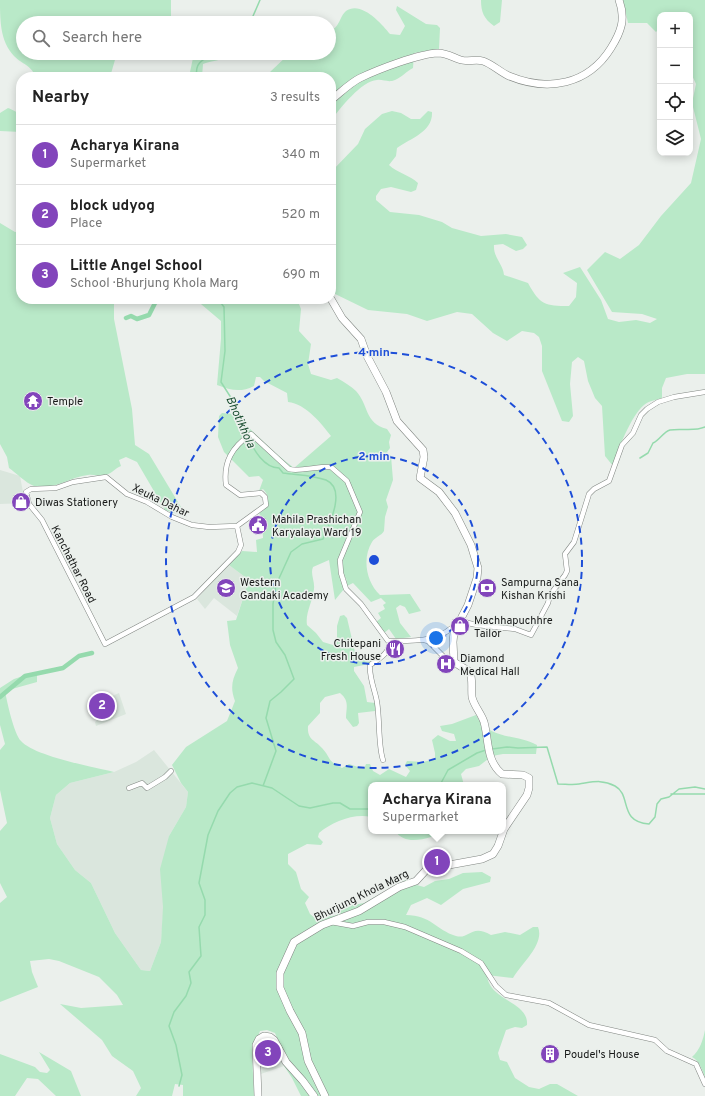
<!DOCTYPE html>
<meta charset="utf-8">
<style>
:root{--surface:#fff;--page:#f6f6f6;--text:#222;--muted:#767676;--line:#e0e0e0;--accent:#8245bb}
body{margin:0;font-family:Overpass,sans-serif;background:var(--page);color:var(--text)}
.controls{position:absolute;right:12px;top:12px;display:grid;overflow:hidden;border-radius:8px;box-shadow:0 2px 10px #0003}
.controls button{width:36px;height:36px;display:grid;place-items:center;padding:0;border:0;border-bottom:1px solid var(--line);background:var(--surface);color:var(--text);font:20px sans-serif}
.you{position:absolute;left:436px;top:638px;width:14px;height:14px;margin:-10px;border:3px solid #fff;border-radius:50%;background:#1a73e8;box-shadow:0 0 0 6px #1a73e833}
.badge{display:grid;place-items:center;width:26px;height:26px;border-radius:50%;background:var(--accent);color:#fff;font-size:13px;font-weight:700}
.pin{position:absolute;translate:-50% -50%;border:2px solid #fff;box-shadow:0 1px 4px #0006}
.popup{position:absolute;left:368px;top:782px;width:138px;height:52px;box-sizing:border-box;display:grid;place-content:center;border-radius:8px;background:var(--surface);filter:drop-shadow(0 1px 3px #0005);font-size:13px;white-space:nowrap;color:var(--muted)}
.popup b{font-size:15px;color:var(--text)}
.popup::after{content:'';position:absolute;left:50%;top:100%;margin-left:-8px;border:8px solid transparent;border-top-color:var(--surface)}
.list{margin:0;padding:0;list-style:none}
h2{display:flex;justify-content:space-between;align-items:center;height:52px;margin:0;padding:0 16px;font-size:17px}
h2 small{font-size:13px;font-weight:400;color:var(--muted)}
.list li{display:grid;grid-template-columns:26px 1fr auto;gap:12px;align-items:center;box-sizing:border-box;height:60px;padding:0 16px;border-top:1px solid var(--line)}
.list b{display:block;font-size:15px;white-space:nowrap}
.list p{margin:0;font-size:13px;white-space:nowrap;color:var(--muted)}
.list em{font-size:13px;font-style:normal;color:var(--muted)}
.icon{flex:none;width:22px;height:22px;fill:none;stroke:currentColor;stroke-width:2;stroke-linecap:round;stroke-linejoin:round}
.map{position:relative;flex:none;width:705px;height:1096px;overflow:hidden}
.search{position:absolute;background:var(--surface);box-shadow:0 2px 10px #0003;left:16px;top:16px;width:320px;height:44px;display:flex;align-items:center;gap:10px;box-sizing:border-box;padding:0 14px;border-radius:22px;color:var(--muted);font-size:15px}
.panel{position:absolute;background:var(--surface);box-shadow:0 2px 10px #0003;left:16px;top:72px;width:320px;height:232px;border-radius:16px}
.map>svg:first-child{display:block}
</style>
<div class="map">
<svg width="705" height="1096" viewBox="0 0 705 1096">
<rect width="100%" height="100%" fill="#ebf0ec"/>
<path fill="#dae6dd" d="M 0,470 L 20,476 L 25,503 L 0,504 Z
M 229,565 L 249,580 L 237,616 L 214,598 L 205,609 L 197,599 L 208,586 Z
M 119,693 L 126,714 L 96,726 L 95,722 L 100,717 L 95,704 Z
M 154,750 L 188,792 L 186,807 L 169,836 L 161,942 L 150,971 L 141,970 L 115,933 L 91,883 L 75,870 L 57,844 L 50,818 L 56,795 L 70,783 L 114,772 L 136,762 Z
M 265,1038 L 276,1045 L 284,1066 L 258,1075 L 259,1045 Z"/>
<path fill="#b9e9c8" d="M 0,0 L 171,0 L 171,23 L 23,23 L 23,53 L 117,53 L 110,77 L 36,77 C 30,64 23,65 14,56 C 0,41 0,20 0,0 Z
M 481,0 L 502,0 L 500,22 L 494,26 C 484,19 481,12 481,0 Z
M 623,0 L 705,0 L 705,374 L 687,374 L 666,378 L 662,388 L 662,398 C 657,400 648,401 644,405 C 631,416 618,449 613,466 L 605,456 L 602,406 L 595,398 L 588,381 L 584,361 L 578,357 L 572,362 L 570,384 L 573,416 L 569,422 L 562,421 L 542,371 L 542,346 L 539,337 L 534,333 L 522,331 L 507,341 L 493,333 L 472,314 L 457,312 L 427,321 L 407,314 L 368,310 L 331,292 L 331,172 L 358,144 L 365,129 L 382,114 L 392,111 L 401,113 L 411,119 L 420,119 L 428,111 L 432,112 C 433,132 411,138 397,148 L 396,156 L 389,165 C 397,173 410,175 418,183 L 416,190 L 411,192 L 391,187 L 381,189 L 376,196 L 376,200 L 390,212 L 419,215 L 442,222 L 452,228 L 481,236 L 506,234 L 522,237 L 527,245 L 523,249 L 516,251 L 503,244 L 494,245 C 493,257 503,264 504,275 L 528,283 C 540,305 545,306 569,306 L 576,297 L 577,283 L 563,273 L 580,267 L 601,300 L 608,319 L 619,322 L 636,320 L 650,323 L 657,319 L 642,314 L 612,312 L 587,270 L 605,252 L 620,259 L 639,245 L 661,216 L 691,183 L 701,139 L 692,103 L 696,84 L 690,71 L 690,15 L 660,15 L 660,28 L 656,32 L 647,23 L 628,23 Z
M 397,6 L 426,24 L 437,25 L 440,28 L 439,49 L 414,53 L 413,68 C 407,71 402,77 395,80 C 388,83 383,79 377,80 C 361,81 341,108 331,120 L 331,77 L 262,77 L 270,72 L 290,53 L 329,53 L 329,31 C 340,28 339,17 346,11 C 361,0 382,24 390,34 L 400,35 L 405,26 L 396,10 Z
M 194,53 L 225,53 L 228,56 C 224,60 210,61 203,64 L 202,77 L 189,77 Z
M 8,108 C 23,114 21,117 21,132 L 0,131 L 0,113 Z
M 0,223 L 15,232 L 21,231 L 21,299 L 114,299 L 114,319 L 132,409 L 135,445 L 149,454 L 187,517 L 165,510 L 137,462 L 126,457 L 119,460 L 121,466 C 115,468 113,473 106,475 C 100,477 94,474 88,475 C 70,477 53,491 34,486 C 26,483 16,473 9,468 L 7,457 L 0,444 Z
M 195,299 L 297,299 L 301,309 L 299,331 L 311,344 L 308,364 L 311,374 L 331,380 L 337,378 C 344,382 351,386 356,391 C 369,405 364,423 387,429 L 391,435 L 389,442 L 390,448 L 387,452 L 391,456 L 393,480 L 386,500 L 388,507 L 385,517 L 384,531 C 381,536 375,537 372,542 C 362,558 366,582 380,595 L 410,594 L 421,611 L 409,614 L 405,607 L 400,605 L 396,608 L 400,623 L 411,637 L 396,639 L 389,629 L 384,633 L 376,622 L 381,618 L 378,613 L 385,609 L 383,605 L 386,603 L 381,598 L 371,602 L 353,583 L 347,586 L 346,578 L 340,577 L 344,589 L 335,600 L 329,560 L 313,567 C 310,574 315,581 314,589 C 313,601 305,613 307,625 L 316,633 L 323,642 L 333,645 L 337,640 L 337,626 L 340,616 L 344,615 L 347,618 L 355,652 L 361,653 L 374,661 L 369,664 L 354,667 L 354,671 L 364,686 L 367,702 L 375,703 L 375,711 L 358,713 L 359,723 L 357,726 L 353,727 L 346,718 C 346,708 350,701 340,693 L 325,697 L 320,703 L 320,713 L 308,726 C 307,740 315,740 322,748 C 332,759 326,760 342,768 L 349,764 L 364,769 L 366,764 L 370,764 L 373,771 L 380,775 L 389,769 L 406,777 L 410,771 L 405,765 L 407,761 L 423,762 L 435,759 L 435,753 L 432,740 L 438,735 L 450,741 L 456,741 L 454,734 L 442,731 L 440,726 L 452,724 L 476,715 C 490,741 515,733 537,745 L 536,754 L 503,754 L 492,756 L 479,766 L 466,769 L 461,774 L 464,785 L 371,785 L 371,817 C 354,813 332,822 319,833 L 318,837 L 323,842 L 321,845 L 307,844 L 288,854 L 288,864 L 296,872 L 301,889 L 309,897 L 305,903 L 310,914 L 316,919 L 337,915 L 337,908 L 364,903 L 409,878 L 413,884 L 424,887 L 435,881 L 449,879 L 463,873 L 482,872 L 491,877 L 490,882 L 463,889 L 441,905 L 427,898 L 411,905 L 406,915 C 431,915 436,930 456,936 C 469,940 471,923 491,935 L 505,932 L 520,935 L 533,927 L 538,927 C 545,944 521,964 513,978 L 487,975 C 489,1001 529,1001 527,1025 L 522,1028 L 515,1027 L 506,1030 L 498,1053 L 500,1060 L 507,1062 L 515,1078 L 529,1087 L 539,1089 L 550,1084 L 557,1084 L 578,1096 L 301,1096 L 292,1078 L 284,1066 L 283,1053 L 275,1033 L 267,1030 L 260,1031 L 252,1052 L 254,1096 L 183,1096 L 183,1085 L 175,1084 L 172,1096 L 136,1096 L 141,1088 L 133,1071 L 112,1056 L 102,1040 L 60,1004 L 81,1008 L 123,1005 L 117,995 L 99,977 L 59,961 L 49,959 L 30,961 L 32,972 L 38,987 L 0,1002 L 0,903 L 7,897 L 0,883 L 0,831 L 7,823 L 0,790 L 0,750 L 5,744 L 0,725 L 0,688 L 14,679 L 35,672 L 37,675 L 37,682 L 5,691 C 7,702 14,734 21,741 C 34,756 93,767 114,772 L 70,783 L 56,795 L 50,818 L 57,844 L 75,870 L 91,883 L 115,933 L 141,970 L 150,971 L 161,942 L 163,907 L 160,869 L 169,836 L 186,807 L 188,792 L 181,783 L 172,765 L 186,747 L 227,721 L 235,701 C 230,688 232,680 238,668 L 230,645 L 227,621 L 236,620 L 249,580 L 229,565 L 242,551 L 257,552 L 256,540 L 263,538 L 262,519 L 259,513 C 268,506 272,498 263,489 L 259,491 L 263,480 L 259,476 L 249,477 L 224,452 L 218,437 L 219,416 L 222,413 L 234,414 L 279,456 L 294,468 L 331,436 C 321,423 306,404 288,402 L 287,393 L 264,381 L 260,377 L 256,377 L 254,386 C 240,393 231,390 217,385 L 221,339 L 221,321 Z
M 395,831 L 447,831 C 431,837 407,848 395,831 Z
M 705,1030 L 705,1077 C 702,1070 699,1060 692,1057 C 700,1050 703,1040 705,1030 Z
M 39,1052 L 71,1071 L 81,1096 L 56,1096 L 38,1079 L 27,1078 L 15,1096 L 0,1096 L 0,1054 L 35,1067 L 40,1072 L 47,1073 L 50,1070 Z"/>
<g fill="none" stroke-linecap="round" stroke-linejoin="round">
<path stroke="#95daad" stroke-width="1.5" d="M 250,23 L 260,0
M 197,77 C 193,58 212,56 225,53
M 218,299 L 224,307 L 225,351 L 221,382 L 235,404 L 247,435
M 248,438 C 254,450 264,468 279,468 L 283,473 C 297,475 313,475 326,480 C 347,489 329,525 323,539 L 302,544 L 291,552 L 276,585 L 273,604 L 273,630 L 276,642 L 285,655 L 294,679 L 281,692 L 270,701 L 266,718 L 276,751 L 263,786
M 640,458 L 648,453 L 653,443 C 660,440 663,432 670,430 C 682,428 694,432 705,427
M 492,749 L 507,747 L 518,748 L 547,747 L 558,784 C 565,784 573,785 579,784 C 593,782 602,779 615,786 C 632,795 618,822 649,824 L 655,817 L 657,804 L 661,799 L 669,797 L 679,789 L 695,787 L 705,789
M 440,785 L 448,770 L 477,753 L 486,750
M 671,794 L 705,794
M 179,1086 L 182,1075 L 176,1045 L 169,1026 L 174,1012 L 186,996 L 191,983 L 189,972 L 201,956 L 199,927 L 205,915 L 205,900 L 199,883 L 208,835 L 218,811 L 230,793 L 237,787 L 252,783 L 272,788 L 299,806 L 310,808 L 333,803 L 340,803 L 350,809 L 371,809"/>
<path stroke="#95daad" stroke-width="4.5" d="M 126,318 L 131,316 L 137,319 L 149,315 L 155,303 L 161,299
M 0,697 L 25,676 L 63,668 L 79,656 L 92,653"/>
<g stroke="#818682" stroke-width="5.5">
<path id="street" d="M 237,526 L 209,527 L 192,525 L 172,517 L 147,502 L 127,494 L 106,477 L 73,482 L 56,488 L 31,489 L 26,492 L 29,504 L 42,520 L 105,644 L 194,597 L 238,552 L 241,545 L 237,526 L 266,505 L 265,497 L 261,493 L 240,495 L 226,485 C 223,462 232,447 251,434 L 289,469 C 298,472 319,466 331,467 L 347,481 L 360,512 L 340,560 L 341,573 L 346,589 L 361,604 L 388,641 C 415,641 440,643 459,621 L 477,625 L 515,629 L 531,635 L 548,603 L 550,595 L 565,575 L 567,571 L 565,554 L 574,542 L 589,494 L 594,489 L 609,481 L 622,445 L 633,433 L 641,415 L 647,409 L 658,402 L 674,397 L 705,392
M 424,640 L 428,641 L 444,657 L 454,662
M 383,760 C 378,745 380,720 377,702 C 375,690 369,678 370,665 C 379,659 390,653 390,641
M 129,788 L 142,783 L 147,788 L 165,777 L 171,771
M 331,922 L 353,926 L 368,922 L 384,922 L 405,927 L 461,951 L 481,963 L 496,986 L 506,995 L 549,1003 L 589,1025 L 655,1040 L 667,1051 L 696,1064 L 705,1084"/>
</g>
<g stroke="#818682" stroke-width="8">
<path id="secondary" d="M 331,100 C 340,93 350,83 360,78 C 379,69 418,54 438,53 C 447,53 454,58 461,60 C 468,62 476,59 483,61 C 492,64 500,72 509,76 C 548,92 588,85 611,48 C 621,32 626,19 619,0
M 258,1096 L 256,1045 L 259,1039 L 264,1036 L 270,1037 L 274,1040 L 286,1062 L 303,1081 L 314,1096
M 325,1096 L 308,1061 L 302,1033 L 290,1011 L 280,988 L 280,973 L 294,942 L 322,925 L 359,911 L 399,887 L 416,881 L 427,869 L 482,859 L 493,854 L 498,846 L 504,829 L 527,795 L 529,788 L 529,778 L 523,775 L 502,774 C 486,761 489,740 484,722 C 481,713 474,706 472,697 C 471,688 473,681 470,672 L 454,662 L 453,642 L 454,632 L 468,605 L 477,578 L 478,568 L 471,545 L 455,513 L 439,492 L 420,478 L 424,457 L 423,450 L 397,421 L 386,392 L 367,356 L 361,339 L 342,318 L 331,299"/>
</g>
<use href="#street" stroke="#fff" stroke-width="4.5"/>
<use href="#secondary" stroke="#fff" stroke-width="7"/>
</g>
<g fill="none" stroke="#1d4ed8" stroke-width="2" stroke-dasharray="7 5">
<circle cx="374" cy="560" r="104"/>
<circle cx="374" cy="560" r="208"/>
</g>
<defs>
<g id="temple-disc" transform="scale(1)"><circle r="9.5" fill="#8245bb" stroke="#ebf0ec"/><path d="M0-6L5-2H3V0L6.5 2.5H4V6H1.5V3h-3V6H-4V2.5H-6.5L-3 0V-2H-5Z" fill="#fff"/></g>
<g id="shop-disc" transform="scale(1)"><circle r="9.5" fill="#8245bb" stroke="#ebf0ec"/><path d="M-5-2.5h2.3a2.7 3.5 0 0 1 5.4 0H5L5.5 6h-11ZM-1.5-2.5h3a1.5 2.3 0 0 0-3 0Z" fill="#fff"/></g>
<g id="civic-disc" transform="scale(1)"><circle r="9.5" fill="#8245bb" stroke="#ebf0ec"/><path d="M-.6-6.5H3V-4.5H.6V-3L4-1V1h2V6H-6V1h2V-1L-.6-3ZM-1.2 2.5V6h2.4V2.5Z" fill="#fff"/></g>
<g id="school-disc" transform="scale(1)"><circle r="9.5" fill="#8245bb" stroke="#ebf0ec"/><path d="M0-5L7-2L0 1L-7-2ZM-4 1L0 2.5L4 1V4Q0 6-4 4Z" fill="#fff"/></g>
<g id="bank-disc" transform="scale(1)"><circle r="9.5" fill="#8245bb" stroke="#ebf0ec"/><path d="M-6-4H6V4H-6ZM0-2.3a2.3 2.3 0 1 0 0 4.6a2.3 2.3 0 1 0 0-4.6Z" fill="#fff"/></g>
<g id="restaurant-disc" transform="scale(1)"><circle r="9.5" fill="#8245bb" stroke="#ebf0ec"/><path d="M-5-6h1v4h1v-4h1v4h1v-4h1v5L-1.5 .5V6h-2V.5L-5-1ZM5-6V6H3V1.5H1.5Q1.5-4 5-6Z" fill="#fff"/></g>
<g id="hospital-disc" transform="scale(1)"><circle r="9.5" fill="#8245bb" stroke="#ebf0ec"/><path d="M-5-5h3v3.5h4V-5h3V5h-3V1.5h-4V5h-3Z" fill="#fff"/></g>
<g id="building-disc" transform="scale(1)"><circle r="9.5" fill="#8245bb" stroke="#ebf0ec"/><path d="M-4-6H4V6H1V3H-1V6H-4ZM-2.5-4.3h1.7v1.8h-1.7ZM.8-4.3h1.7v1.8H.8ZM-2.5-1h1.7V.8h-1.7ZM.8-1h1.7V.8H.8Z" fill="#fff"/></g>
</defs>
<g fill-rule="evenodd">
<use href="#temple-disc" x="33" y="401"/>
<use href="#shop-disc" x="21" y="502"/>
<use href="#civic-disc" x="258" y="525"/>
<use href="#school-disc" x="226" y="588"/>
<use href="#bank-disc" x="487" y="588"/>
<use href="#shop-disc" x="460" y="626"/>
<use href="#restaurant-disc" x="395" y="649"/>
<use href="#hospital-disc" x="446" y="664"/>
<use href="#building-disc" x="550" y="1054"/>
</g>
<g text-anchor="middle" stroke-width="3" stroke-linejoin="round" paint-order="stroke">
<g font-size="11" fill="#171918" stroke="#ebf0ec" text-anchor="start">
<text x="47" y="405">Temple</text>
<text x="35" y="506">Diwas Stationery</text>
<text x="272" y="523">Mahila Prashichan<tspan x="272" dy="13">Karyalaya Ward 19</tspan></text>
<text x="240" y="586">Western<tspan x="240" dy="13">Gandaki Academy</tspan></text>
<text x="501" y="586">Sampurna Sana<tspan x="501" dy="13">Kishan Krishi</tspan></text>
<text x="474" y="624">Machhapuchhre<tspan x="474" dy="13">Tailor</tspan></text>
<text x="381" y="647" text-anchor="end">Chitepani<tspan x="381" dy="13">Fresh House</tspan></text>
<text x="460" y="662">Diamond<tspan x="460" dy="13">Medical Hall</tspan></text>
<text x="564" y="1058">Poudel's House</text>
</g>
<g font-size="11" fill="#171918" stroke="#ebf0ec">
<text transform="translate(161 500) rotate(26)" y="4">Xeuka Dahar</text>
<text transform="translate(74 564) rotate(63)" y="4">Kanchathar Road</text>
<text transform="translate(361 895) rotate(-26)" y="4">Bhurjung Khola Marg</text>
</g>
<g font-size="12" font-style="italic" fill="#1b4e31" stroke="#ebf0ec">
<text transform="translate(241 422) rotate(66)" y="4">Bhotikhola</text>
</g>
</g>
<circle cx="374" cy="560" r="6" fill="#1d4ed8" stroke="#ebf0ec" stroke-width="2"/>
<g font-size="12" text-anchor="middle" font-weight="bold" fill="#1d4ed8" stroke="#ebf0ec" stroke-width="3" stroke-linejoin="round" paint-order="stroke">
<text x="374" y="356">4 min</text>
<text x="374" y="460">2 min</text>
</g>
</svg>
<div class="controls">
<button>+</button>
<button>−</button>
<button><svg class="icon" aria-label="locate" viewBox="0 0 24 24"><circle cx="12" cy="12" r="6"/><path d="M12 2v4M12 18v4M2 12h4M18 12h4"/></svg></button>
<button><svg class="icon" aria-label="layers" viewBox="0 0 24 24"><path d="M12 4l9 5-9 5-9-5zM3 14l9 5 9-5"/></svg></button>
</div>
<div class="you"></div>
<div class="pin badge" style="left:437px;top:862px">1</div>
<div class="popup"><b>Acharya Kirana</b>Supermarket</div>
<div class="pin badge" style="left:102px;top:706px">2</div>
<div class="pin badge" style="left:268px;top:1053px">3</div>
<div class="search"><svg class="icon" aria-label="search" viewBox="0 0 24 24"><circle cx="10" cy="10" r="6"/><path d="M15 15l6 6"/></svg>Search here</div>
<section class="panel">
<h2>Nearby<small>3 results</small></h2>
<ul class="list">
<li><span class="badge">1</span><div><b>Acharya Kirana</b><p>Supermarket</p></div><em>340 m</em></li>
<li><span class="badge">2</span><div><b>block udyog</b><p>Place</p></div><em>520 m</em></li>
<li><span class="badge">3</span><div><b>Little Angel School</b><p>School · Bhurjung Khola Marg</p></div><em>690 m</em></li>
</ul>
</section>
</div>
